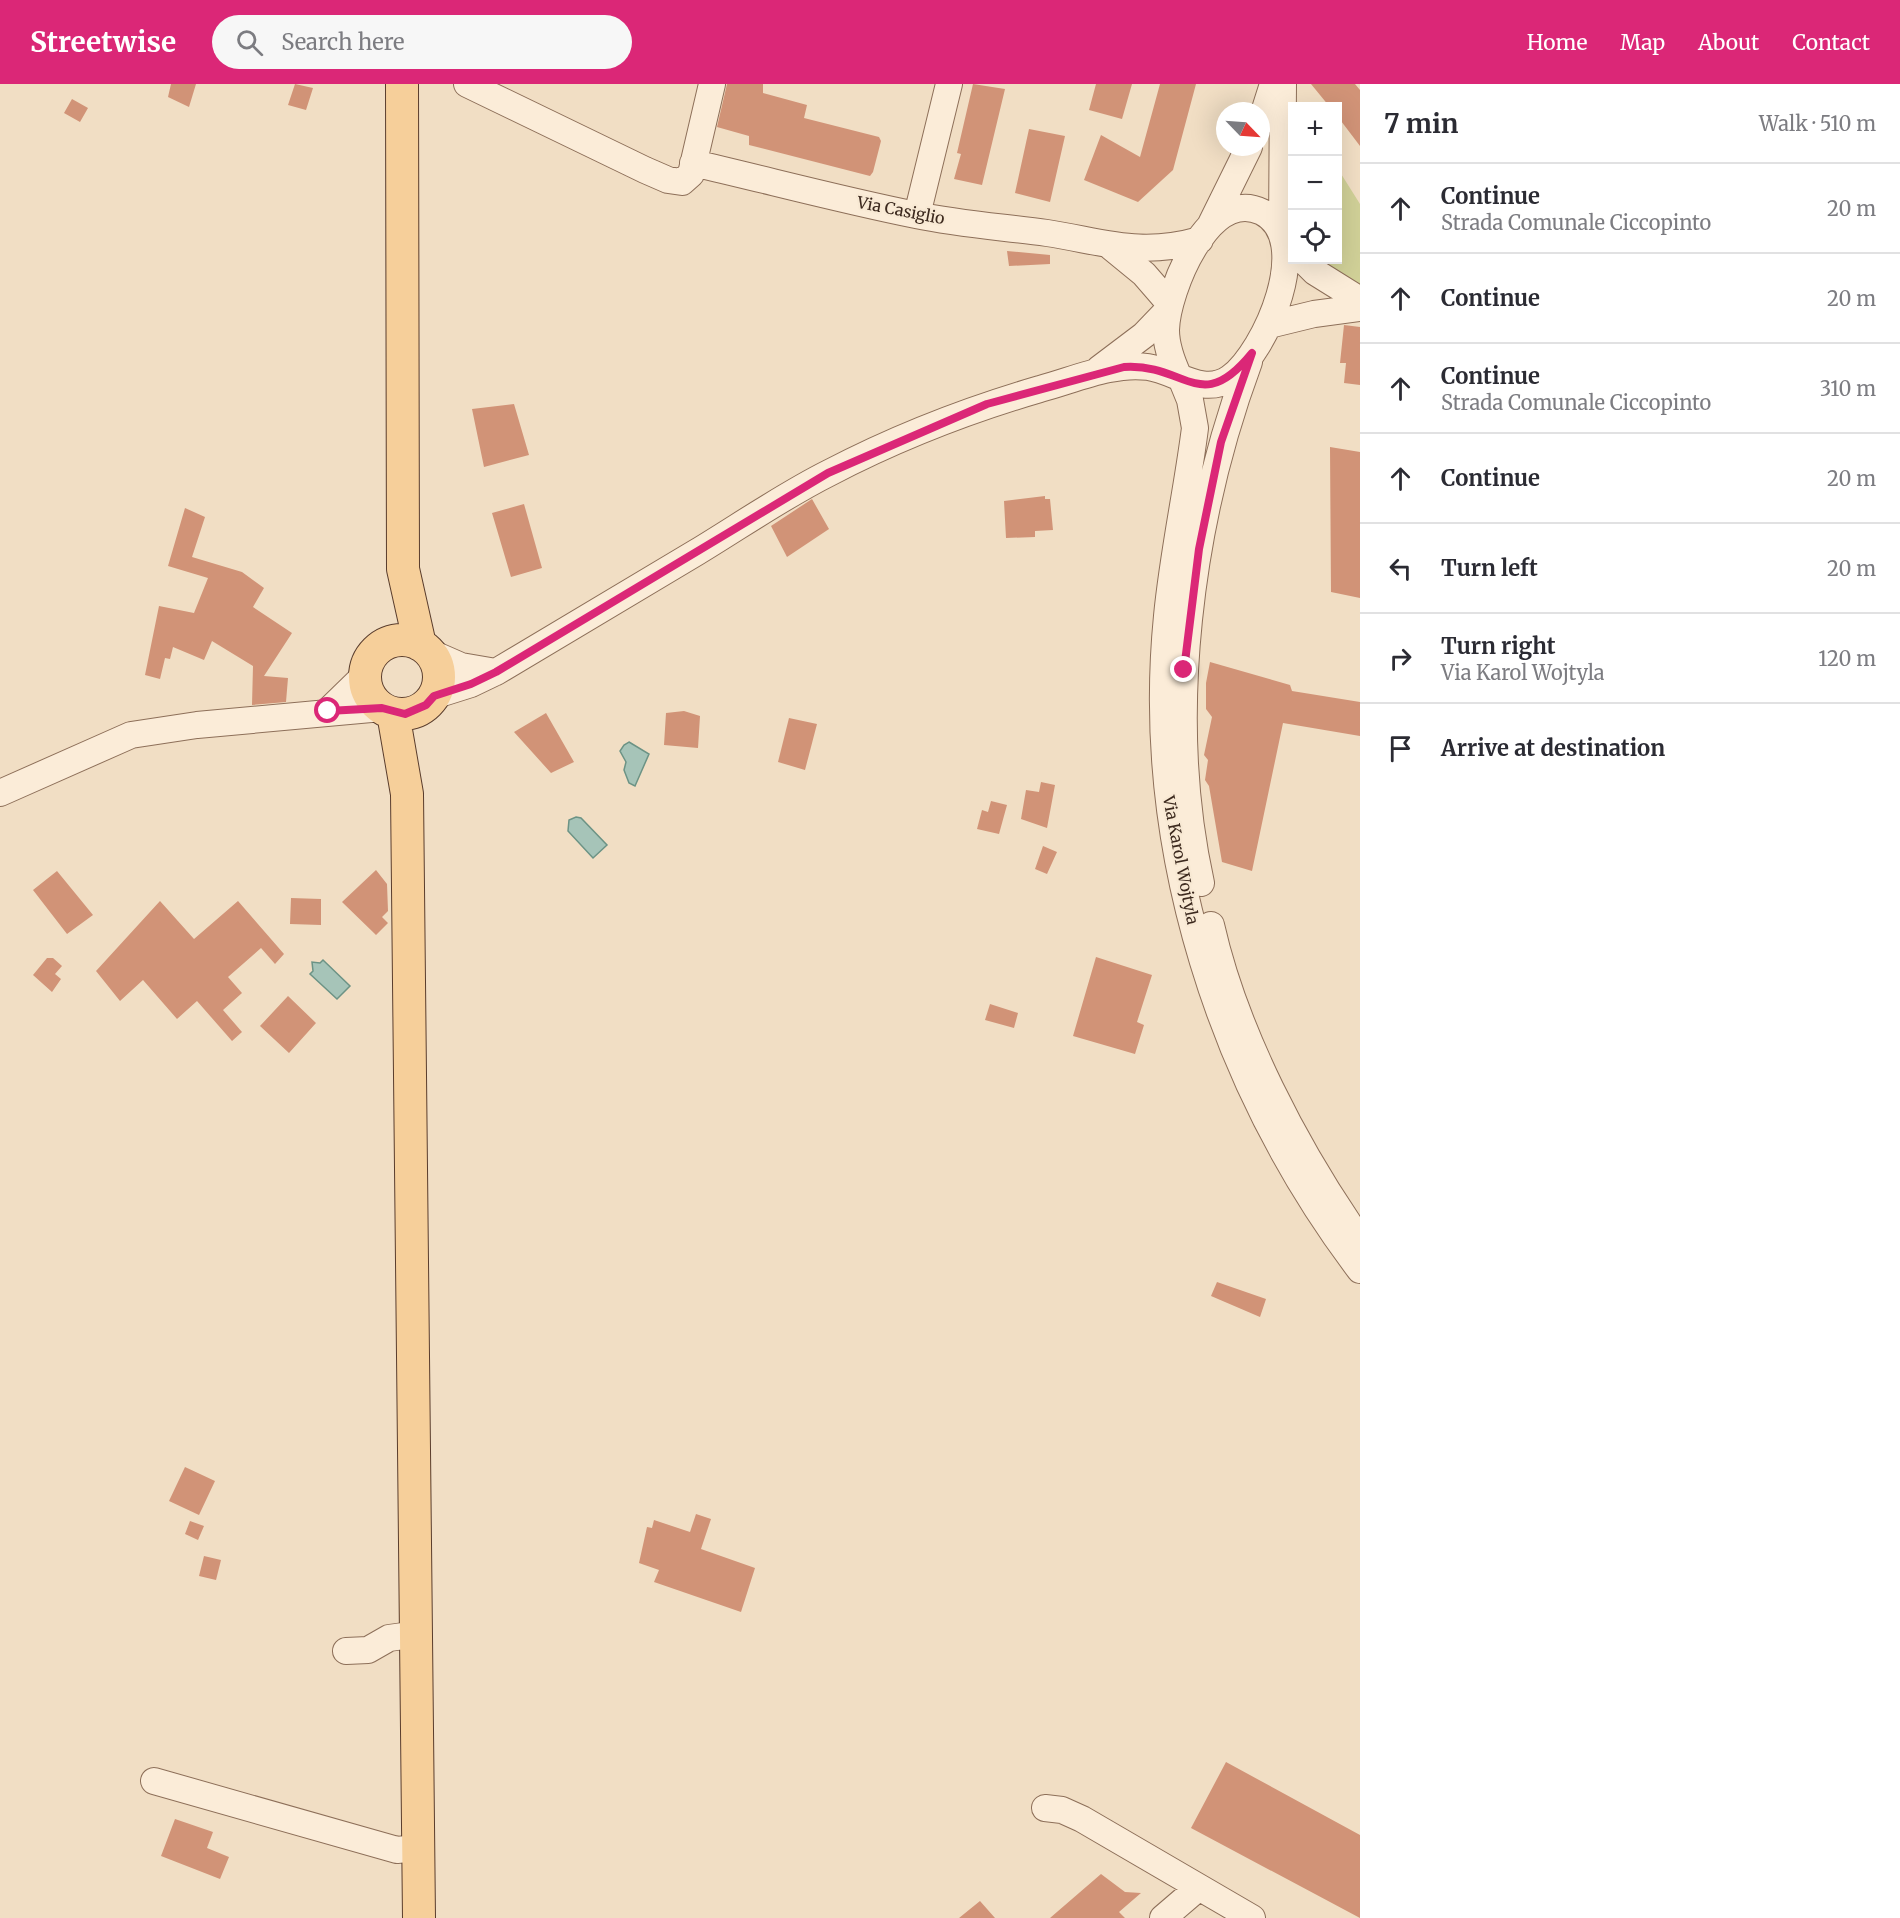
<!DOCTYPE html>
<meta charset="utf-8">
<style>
:root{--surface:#fff;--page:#f7f7f7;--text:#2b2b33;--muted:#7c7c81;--line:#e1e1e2;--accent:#db2777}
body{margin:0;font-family:Merriweather,serif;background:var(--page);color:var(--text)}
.controls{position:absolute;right:18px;top:18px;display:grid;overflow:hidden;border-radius:0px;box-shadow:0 6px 24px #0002}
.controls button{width:54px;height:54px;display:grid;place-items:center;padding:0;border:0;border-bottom:2px solid var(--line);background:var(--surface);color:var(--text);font:30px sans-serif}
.compass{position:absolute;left:1216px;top:18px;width:54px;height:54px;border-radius:50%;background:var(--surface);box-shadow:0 6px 24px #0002;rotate:115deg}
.stop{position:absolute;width:18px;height:18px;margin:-14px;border:4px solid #db2777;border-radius:50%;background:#fff}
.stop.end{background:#db2777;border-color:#fff;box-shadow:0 2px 6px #0008}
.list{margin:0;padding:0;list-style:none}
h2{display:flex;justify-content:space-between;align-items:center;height:78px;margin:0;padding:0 24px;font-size:26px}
h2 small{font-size:20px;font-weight:400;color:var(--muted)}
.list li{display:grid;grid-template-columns:39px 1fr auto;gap:18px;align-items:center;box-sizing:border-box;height:90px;padding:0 24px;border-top:2px solid var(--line)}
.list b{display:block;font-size:22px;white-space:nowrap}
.list p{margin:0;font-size:20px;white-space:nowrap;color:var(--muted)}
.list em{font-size:20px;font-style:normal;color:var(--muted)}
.icon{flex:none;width:33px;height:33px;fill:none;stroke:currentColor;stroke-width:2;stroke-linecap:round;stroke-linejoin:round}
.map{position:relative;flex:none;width:1360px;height:1834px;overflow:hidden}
header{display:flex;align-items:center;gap:36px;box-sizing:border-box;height:84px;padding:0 30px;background:var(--accent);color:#fff}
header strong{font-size:28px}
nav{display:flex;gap:33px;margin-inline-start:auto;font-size:21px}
.search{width:420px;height:54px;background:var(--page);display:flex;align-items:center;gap:15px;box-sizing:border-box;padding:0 21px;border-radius:33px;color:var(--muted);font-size:22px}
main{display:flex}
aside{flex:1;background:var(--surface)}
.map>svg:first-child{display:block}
</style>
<header>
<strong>Streetwise</strong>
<div class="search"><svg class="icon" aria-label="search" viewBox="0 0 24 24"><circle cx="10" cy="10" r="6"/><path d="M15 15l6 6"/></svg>Search here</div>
<nav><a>Home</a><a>Map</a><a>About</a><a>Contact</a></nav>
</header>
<main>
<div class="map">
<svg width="1360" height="1834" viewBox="0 0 1360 1834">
<rect width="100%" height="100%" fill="#f1dec4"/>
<path fill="#d0d097" d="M 1338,85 L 1360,120 L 1360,202 L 1318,176 L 1338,176 Z"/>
<path fill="#a6c4b8" stroke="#6c9385" stroke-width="1.5" d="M 629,658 L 649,670 L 635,702 L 629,699 L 624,686 L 626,678 L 620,667 L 624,661 Z
M 576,733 L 581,734 L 607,761 L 593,774 L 568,747 L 569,736 Z
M 323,876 L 350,902 L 337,915 L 310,890 L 313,887 L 312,878 L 320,879 Z"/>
<path fill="#d19377" d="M 171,0 L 196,0 L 189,23 L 168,13 Z
M 295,0 L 313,4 L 306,26 L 288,21 Z
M 727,0 L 763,0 L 763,9 L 807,21 L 804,34 L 879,53 L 881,57 L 873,88 L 870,92 L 749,61 L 749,52 L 717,43 Z
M 973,0 L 1005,5 L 982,101 L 954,95 L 961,70 L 957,69 Z
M 1096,0 L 1132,0 L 1122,35 L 1089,26 Z
M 1160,0 L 1196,0 L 1173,86 L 1138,118 L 1084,96 L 1101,51 L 1140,73 Z
M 1311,0 L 1355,0 L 1360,6 L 1360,62 L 1338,33 L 1338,22 L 1329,22 Z
M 72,15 L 88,24 L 80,38 L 64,29 Z
M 1029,45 L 1065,52 L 1050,118 L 1015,109 Z
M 1007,167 L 1050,171 L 1050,180 L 1009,182 Z
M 1344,241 L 1360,243 L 1360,301 L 1344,299 L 1346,279 L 1340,279 Z
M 514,320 L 529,371 L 484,383 L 472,325 Z
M 1330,363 L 1360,368 L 1360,514 L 1331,508 Z
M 1045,412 L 1045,415 L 1050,415 L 1053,446 L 1035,447 L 1035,453 L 1006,454 L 1004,417 Z
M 812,415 L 829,445 L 787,473 L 771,442 Z
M 524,420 L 542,484 L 511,493 L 492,429 Z
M 185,424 L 205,433 L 192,473 L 242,488 L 264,504 L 253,523 L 292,549 L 264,592 L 288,594 L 286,618 L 252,621 L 253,582 L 212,557 L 204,576 L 173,563 L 170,575 L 165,574 L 160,595 L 145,591 L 159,522 L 194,529 L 208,494 L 168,482 Z
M 1210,578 L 1290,601 L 1292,607 L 1360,618 L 1360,652 L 1283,639 L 1252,787 L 1222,778 L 1209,702 L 1205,696 L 1208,676 L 1204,671 L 1212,633 L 1206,625 L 1206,599 Z
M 684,627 L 700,632 L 698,664 L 664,661 L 666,629 Z
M 546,629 L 574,678 L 551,689 L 514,648 Z
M 789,634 L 817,640 L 805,686 L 778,678 Z
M 1041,698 L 1055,701 L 1047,744 L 1021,735 L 1026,706 L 1039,708 Z
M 991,717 L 1007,721 L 999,750 L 977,745 L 982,726 L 988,728 Z
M 1043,762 L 1057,768 L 1047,790 L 1035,785 Z
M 376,786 L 387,800 L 388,827 L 382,833 L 388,839 L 376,851 L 342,818 Z
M 57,787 L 93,831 L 67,850 L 33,806 Z
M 291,814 L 321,815 L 321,841 L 290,840 Z
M 160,817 L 194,855 L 238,817 L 284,870 L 275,880 L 261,864 L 228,893 L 242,909 L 223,926 L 242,948 L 232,957 L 197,917 L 177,935 L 143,896 L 120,917 L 96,887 Z
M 1096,873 L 1152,891 L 1137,938 L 1144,941 L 1135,970 L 1073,952 Z
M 47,874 L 53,874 L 62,882 L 55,890 L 61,895 L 52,908 L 33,891 Z
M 288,912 L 316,939 L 289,969 L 260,942 Z
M 990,920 L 1018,929 L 1014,944 L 985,936 Z
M 1217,1198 L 1266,1215 L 1260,1233 L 1211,1212 Z
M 185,1383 L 215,1397 L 199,1431 L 169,1417 Z
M 696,1430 L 711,1435 L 701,1465 L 755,1484 L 741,1528 L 654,1498 L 659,1486 L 639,1479 L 647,1443 L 652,1444 L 654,1436 L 690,1448 Z
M 190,1437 L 204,1442 L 198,1456 L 185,1450 Z
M 204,1472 L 221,1476 L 216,1496 L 199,1492 Z
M 1226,1678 L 1360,1751 L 1360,1834 L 1191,1744 Z
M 175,1735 L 213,1748 L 207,1764 L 229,1773 L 220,1795 L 161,1772 Z
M 1101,1790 L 1125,1808 L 1141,1809 L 1119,1828 L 1125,1834 L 1050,1834 Z
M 980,1817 L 995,1834 L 959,1834 Z"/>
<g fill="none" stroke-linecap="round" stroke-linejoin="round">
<g stroke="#8d6f59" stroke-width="28">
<path id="minor" d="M 467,0 L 645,86 L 668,96 L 682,98 L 691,90 L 712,0
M 1261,38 L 1273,0
M 693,79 C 767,96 841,116 916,131 C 959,140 1003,143 1047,149 C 1105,158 1140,173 1200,156
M 917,131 L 949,0
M 1211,140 L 1249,63
M 1282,147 L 1283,0
M 1111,163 L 1144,190 L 1170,220
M 1303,176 L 1315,188 L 1360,216
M 1269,241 L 1314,230 L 1360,224
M 1099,285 L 1144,251 L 1169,225
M 1181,294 L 1190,316 L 1195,344 C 1187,407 1173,469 1167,532 C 1144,764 1221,1002 1360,1186
M 429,568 L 461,582 L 496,588
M 433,612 L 471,600 L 496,588 C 563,548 630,508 697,468 C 740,442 783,412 829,389 C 896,354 968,326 1040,305 C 1074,296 1113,278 1148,283 C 1176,287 1203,313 1230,294 C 1266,268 1315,155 1262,128 C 1209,102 1167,207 1166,246 C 1166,262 1172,278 1179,293
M 328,627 L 365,591
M 0,709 L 131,651 L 197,641 L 382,624
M 1201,799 C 1164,632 1190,437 1249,278
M 1211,841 C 1235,948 1297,1066 1360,1156
M 346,1567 L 368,1566 L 389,1554 L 418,1550
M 154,1697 L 397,1766 L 417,1764
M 1045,1724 L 1062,1726 L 1082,1735 L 1252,1834
M 1163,1834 L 1198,1804"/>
</g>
<g stroke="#5a3d2d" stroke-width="34">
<path id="major" d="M 402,0 L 403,485 L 420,561
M365 593a37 37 0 1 1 74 0a37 37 0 1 1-74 0Z
M 393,629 L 407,710 L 419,1834"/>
</g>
<use href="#minor" stroke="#fbecd8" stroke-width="26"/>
<use href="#major" stroke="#f6cf9a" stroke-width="32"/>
</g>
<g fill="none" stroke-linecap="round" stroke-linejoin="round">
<path stroke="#db2777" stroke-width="8" d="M 328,627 L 382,624 L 405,630 L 426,621 L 434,612 L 471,600 L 496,588 L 828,389 L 987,320 L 1124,283 C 1187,279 1200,333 1252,269 L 1221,358 L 1199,465 L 1184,586"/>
</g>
<g text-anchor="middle" stroke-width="4.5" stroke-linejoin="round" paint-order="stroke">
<g font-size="16" fill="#3c291e" stroke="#f8e9d4">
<text transform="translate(901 126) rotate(11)" y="6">Via Casiglio</text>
<text transform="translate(1181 776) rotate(79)" y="6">Via Karol Wojtyla</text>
</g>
</g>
</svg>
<div class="controls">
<button>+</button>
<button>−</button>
<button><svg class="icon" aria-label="locate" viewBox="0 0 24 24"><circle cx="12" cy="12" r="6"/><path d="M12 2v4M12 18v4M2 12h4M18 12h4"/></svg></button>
</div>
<svg class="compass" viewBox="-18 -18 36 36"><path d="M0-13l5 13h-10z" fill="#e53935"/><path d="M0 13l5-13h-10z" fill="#7c7c81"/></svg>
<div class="stop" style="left:328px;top:627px"></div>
<div class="stop end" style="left:1184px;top:586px"></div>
</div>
<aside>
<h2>7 min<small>Walk · 510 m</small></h2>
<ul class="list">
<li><svg class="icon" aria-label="ahead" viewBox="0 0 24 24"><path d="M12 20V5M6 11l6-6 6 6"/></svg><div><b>Continue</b><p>Strada Comunale Ciccopinto</p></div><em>20 m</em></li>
<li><svg class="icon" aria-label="ahead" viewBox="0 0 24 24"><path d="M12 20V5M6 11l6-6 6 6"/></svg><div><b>Continue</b></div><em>20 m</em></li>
<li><svg class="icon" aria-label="ahead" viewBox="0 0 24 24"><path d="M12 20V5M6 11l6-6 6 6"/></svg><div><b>Continue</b><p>Strada Comunale Ciccopinto</p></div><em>310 m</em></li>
<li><svg class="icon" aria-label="ahead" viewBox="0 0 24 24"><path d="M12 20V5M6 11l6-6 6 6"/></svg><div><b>Continue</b></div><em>20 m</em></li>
<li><svg class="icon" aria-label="left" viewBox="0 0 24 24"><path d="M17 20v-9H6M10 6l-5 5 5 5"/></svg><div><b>Turn left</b></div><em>20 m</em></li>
<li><svg class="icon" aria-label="right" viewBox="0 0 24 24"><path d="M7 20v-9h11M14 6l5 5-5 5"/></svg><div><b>Turn right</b><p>Via Karol Wojtyla</p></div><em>120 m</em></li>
<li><svg class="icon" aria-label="arrive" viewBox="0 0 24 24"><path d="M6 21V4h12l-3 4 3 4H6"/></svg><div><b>Arrive at destination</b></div></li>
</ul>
</aside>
</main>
